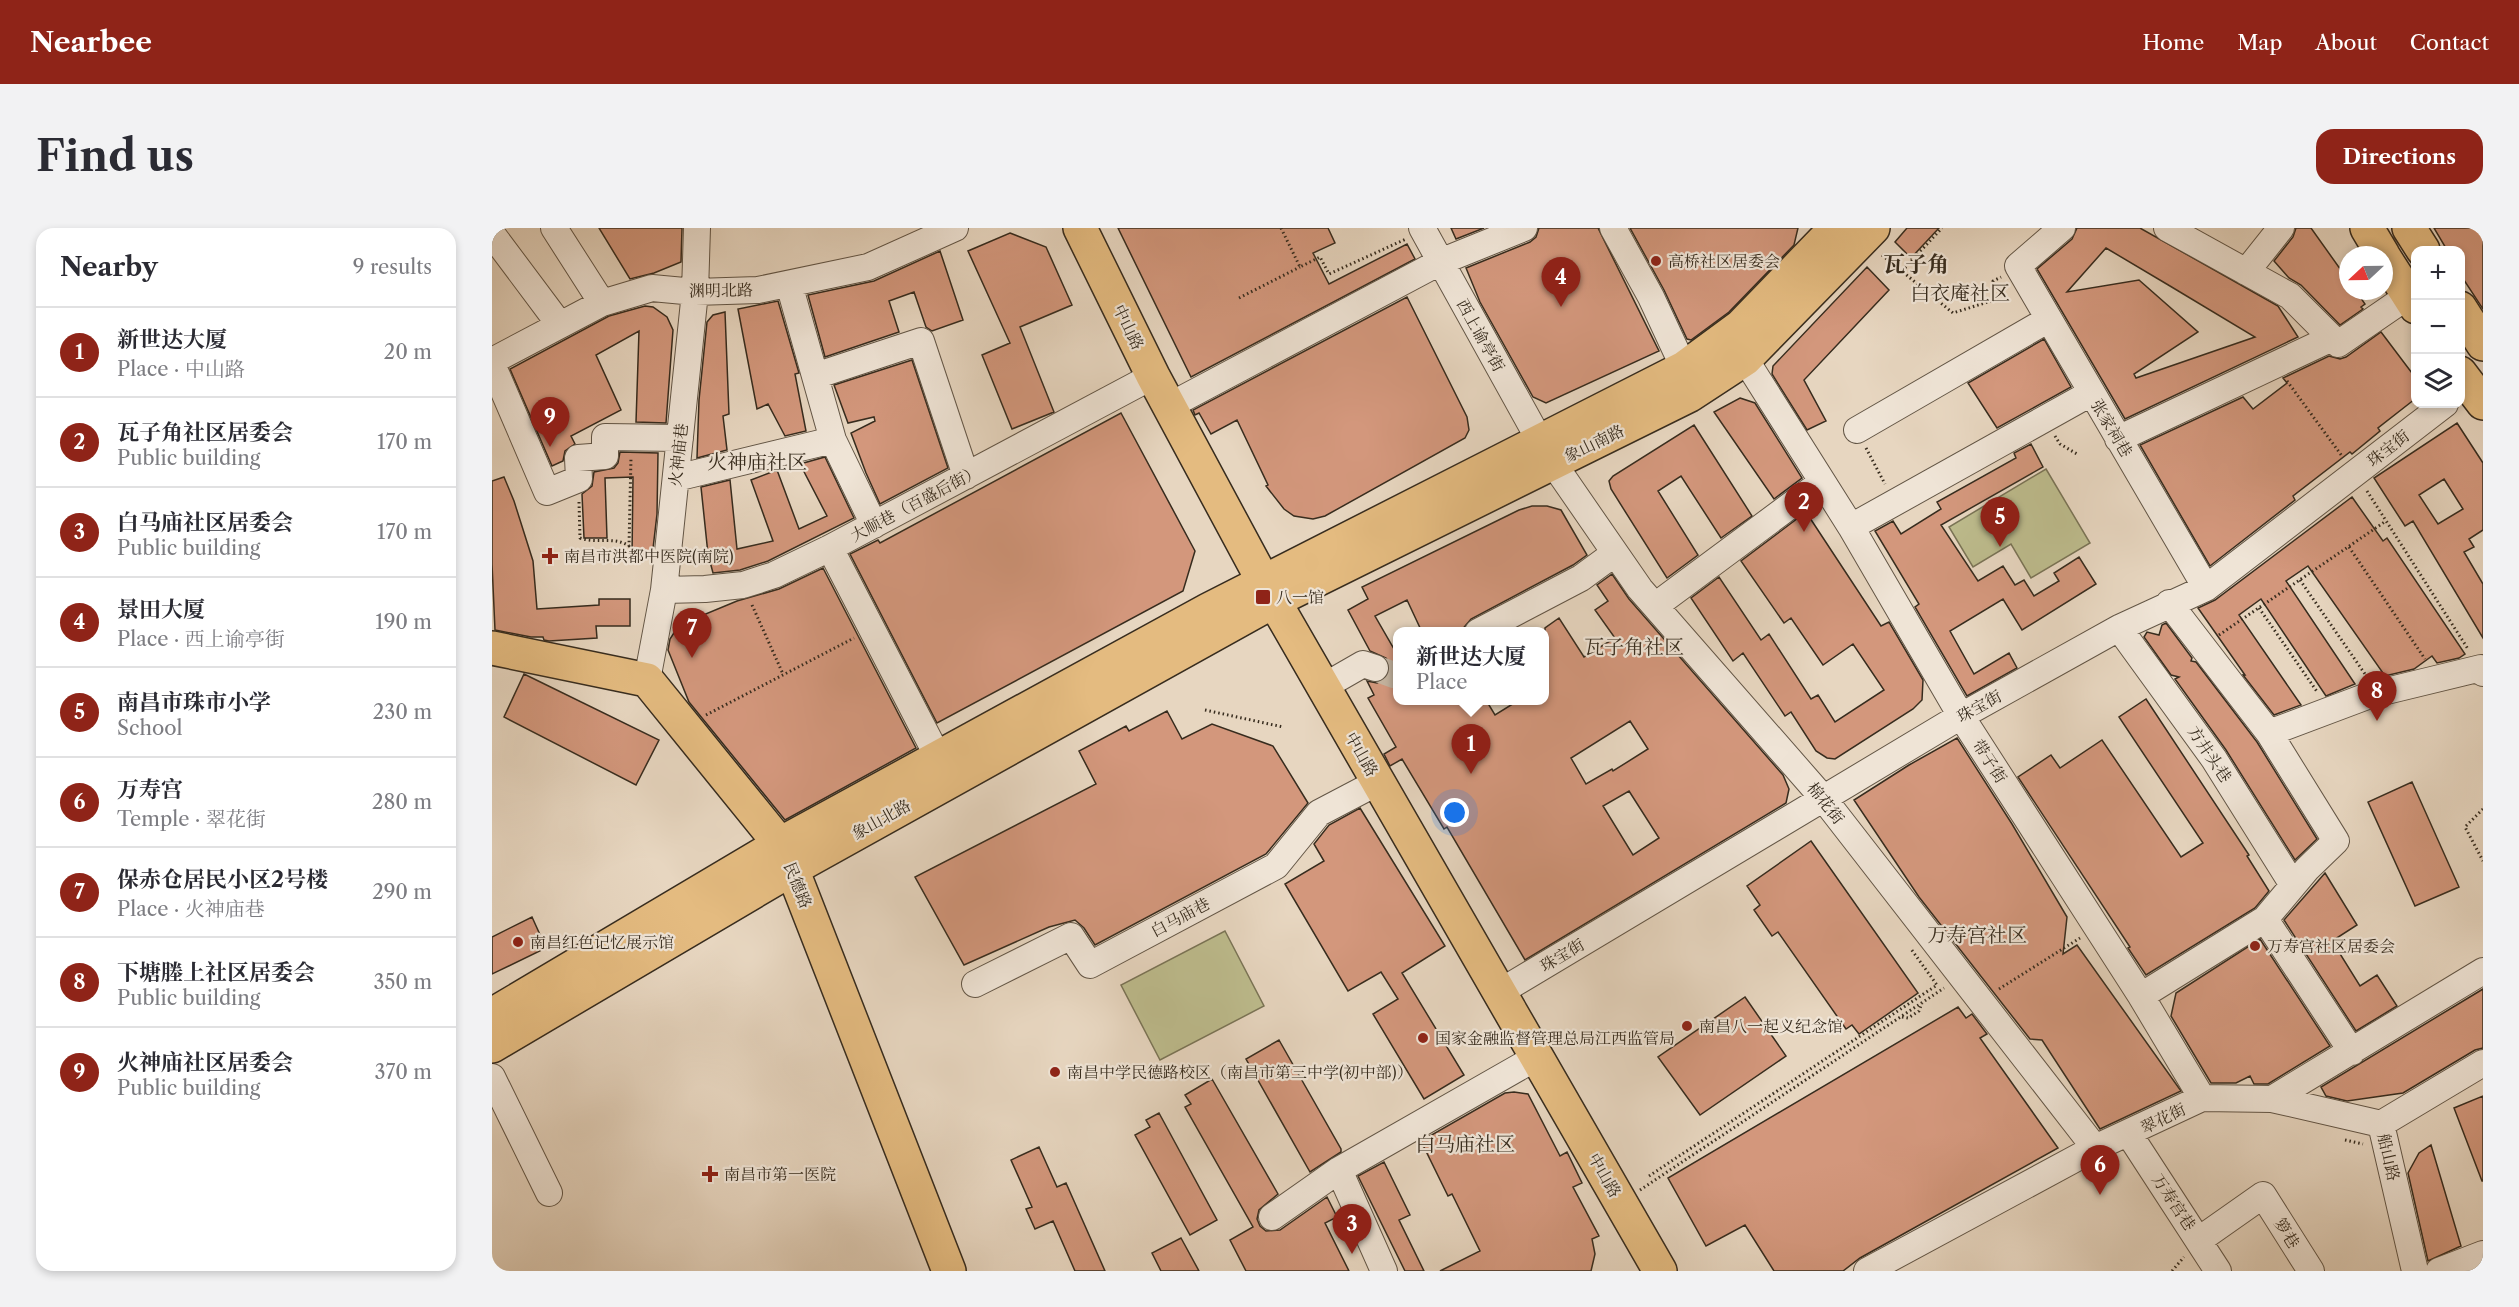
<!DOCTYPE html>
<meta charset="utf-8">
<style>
:root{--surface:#fff;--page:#f2f2f3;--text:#2b2b33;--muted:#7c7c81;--line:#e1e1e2;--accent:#8f2418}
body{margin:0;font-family:"Libre Caslon Text","Noto Serif SC",serif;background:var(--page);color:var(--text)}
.controls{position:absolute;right:18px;top:18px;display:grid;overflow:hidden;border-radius:12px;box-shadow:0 3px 9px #0003}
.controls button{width:54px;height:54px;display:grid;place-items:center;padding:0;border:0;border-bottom:2px solid var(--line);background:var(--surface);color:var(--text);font:30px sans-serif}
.compass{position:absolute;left:1847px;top:18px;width:54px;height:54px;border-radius:50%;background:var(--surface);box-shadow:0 3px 9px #0003;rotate:248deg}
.you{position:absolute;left:963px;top:585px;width:21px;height:21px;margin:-15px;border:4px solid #fff;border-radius:50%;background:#1a73e8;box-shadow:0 0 0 9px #1a73e833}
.badge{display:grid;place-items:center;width:39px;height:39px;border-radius:50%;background:var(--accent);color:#fff;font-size:20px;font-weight:700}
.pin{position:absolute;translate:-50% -50px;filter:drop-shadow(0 2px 3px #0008)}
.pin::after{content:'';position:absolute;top:32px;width:21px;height:18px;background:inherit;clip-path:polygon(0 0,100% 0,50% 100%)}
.popup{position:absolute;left:901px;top:399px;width:156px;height:78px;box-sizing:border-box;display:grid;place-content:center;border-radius:12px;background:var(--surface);filter:drop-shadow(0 2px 4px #0005);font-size:20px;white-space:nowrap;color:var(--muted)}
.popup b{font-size:22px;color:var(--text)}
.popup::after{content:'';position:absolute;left:50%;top:100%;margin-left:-12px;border:12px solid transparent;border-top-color:var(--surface)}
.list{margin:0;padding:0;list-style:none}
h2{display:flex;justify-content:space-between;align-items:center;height:78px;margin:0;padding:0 24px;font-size:26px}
h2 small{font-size:20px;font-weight:400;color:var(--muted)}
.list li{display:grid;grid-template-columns:39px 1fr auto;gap:18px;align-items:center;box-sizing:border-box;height:90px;padding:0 24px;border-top:2px solid var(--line)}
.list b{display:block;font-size:22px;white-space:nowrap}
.list p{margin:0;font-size:20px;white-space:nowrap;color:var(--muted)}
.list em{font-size:20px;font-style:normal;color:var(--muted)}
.icon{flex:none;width:33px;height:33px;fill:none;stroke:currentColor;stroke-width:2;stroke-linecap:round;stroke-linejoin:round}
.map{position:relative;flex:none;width:1991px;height:1043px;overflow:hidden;border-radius:18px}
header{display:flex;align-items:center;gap:36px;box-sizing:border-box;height:84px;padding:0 30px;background:var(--accent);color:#fff}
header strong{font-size:28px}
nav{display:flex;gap:33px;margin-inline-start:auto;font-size:21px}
.intro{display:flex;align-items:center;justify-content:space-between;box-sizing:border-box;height:144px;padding:0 36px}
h1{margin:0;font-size:42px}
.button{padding:15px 27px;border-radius:18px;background:var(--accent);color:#fff;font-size:21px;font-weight:700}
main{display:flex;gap:36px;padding:0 36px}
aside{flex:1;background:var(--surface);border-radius:18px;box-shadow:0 3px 9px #0003}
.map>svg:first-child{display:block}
</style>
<header>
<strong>Nearbee</strong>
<nav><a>Home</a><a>Map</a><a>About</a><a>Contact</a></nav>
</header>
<div class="intro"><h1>Find us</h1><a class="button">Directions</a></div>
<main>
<aside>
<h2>Nearby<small>9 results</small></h2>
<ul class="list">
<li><span class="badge">1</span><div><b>新世达大厦</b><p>Place · 中山路</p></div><em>20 m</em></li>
<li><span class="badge">2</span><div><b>瓦子角社区居委会</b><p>Public building</p></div><em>170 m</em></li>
<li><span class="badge">3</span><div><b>白马庙社区居委会</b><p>Public building</p></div><em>170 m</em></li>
<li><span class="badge">4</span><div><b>景田大厦</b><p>Place · 西上谕亭街</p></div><em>190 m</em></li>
<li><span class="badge">5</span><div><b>南昌市珠市小学</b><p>School</p></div><em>230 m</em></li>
<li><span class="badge">6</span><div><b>万寿宫</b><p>Temple · 翠花街</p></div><em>280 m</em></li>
<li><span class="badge">7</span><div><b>保赤仓居民小区2号楼</b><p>Place · 火神庙巷</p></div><em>290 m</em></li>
<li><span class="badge">8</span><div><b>下塘塍上社区居委会</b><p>Public building</p></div><em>350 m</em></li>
<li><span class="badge">9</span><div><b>火神庙社区居委会</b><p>Public building</p></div><em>370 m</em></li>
</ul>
</aside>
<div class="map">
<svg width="1991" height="1043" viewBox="0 0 1991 1043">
<rect width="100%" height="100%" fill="#e7d6c0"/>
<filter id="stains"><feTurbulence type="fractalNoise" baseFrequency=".00333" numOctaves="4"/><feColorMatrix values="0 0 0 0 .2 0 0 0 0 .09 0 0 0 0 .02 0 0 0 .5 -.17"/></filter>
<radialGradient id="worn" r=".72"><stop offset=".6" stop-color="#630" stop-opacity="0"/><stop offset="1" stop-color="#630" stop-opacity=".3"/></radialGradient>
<path fill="#bdbc8d" stroke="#7a7456" stroke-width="1.5" d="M 1554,241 L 1598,315 L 1539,350 L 1519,316 L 1481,339 L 1457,299 Z
M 733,703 L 772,778 L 668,832 L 629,757 Z"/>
<path fill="#d3977c" stroke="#372c1e" stroke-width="1.5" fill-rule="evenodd" d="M 107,0 L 190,0 L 189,34 L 162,45 L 138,51 Z
M 626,0 L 836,0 L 843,15 L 821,25 L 837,56 L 915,16 L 923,31 L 699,149 Z
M 959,0 L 992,0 L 964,11 Z
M 1047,0 L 1106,0 L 1167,123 L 1054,175 L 1041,169 L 988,74 L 974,40 L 1038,14 L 1044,9 Z
M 1138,0 L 1306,0 L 1302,17 L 1237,84 L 1199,112 L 1195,111 L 1172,62 Z
M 1415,0 L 1447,0 L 1419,30 L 1403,14 Z
M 1585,0 L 1648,0 L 1786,78 L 1806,109 L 1633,191 L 1545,41 L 1580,11 ZM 1614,20 L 1678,58 L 1763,109 L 1644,150 L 1642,146 L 1706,104 L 1647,52 L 1575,64 Z
M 1804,0 L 1819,0 L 1856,52 L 1856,63 L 1864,63 L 1873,76 L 1869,79 L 1871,81 L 1848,97 L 1809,57 L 1797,50 L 1782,33 L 1801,9 Z
M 1942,0 L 1991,0 L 1991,81 L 1968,46 L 1968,22 L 1955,22 Z
M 518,5 L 554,19 L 580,77 L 528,99 L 562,184 L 520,201 L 490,127 L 518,115 L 476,23 Z
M 448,23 L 471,92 L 440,103 L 434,99 L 422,64 L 397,73 L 407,104 L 333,129 L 316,67 L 382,53 Z
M 1375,39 L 1397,62 L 1312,152 L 1334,193 L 1315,202 L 1280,146 L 1281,138 Z
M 915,69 L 975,189 L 977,202 L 973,210 L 833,288 L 821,291 L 802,288 L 792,281 L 774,258 L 776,257 L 745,192 L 719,206 L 707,185 L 703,187 L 701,182 Z
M 286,73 L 307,145 L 303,146 L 314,203 L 293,208 L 276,176 L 265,181 L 246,81 Z
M 153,78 L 161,79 L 175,89 L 181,102 L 174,195 L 144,194 L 147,103 L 104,127 L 129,182 L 79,208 L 83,216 L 73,223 L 71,233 L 60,238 L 18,141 L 117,88 Z
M 233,84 L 237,186 L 231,188 L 235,222 L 205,230 L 207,172 L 215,94 L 221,87 Z
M 1889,104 L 1923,149 L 1923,171 L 1886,200 L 1888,203 L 1860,226 L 1858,224 L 1801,268 L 1803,272 L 1718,338 L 1648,217 L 1751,169 L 1761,181 L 1795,155 L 1791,150 L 1837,128 L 1848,131 L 1854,129 Z
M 1552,111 L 1579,159 L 1505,200 L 1476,155 Z
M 420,132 L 456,240 L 388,276 L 374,245 L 359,205 L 383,193 L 382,189 L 356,195 L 342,157 Z
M 1248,170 L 1263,175 L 1310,250 L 1282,271 L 1222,184 Z
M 629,185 L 703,323 L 691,363 L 445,495 L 358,326 L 386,312 L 388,315 Z
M 1965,195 L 1991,235 L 1991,302 L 1977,311 L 1982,319 L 1972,324 L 1991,356 L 1991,410 L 1921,293 L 1913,298 L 1882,250 ZM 1952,251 L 1971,281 L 1946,296 L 1927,267 Z
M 1202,197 L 1260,288 L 1229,310 L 1189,248 L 1166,263 L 1206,327 L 1175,350 L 1119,261 L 1117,253 L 1121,248 Z
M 1539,216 L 1551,239 L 1449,297 L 1486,353 L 1511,338 L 1523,357 L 1532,352 L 1542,368 L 1567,353 L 1562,345 L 1587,329 L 1604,356 L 1530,402 L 1511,371 L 1458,403 L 1482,446 L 1517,425 L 1525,440 L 1475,468 L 1423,379 L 1427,376 L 1383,303 L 1401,293 L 1409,306 L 1449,281 L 1445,274 L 1524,230 L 1522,225 Z
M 128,224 L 166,225 L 165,286 L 160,329 L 140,329 L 141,249 L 113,250 L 115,310 L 92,310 L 90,266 L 100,258 L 102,244 L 122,240 L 126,235 Z
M 333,229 L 362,290 L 276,333 L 248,342 L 221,345 L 216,326 L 209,259 L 238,252 L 245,321 L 281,313 L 259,252 L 285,242 L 307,301 L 335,288 L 308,236 Z
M 12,249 L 22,273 L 41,333 L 45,381 L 107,377 L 107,371 L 138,371 L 138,398 L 104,398 L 105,410 L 57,413 L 52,412 L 51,409 L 39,409 L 3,402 L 0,336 L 0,253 Z
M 1860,269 L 1891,313 L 1895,310 L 1973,426 L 1967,430 L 1945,435 L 1940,428 L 1922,441 L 1893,448 L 1816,338 L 1794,353 L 1863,456 L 1834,468 L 1769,371 L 1747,387 L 1809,477 L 1782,487 L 1751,447 L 1753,447 L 1706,380 L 1723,372 Z
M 1040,278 L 1055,278 L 1069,282 L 1095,327 L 1081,337 L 979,391 L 968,404 L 930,404 L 915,372 L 883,388 L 906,428 L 906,472 L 994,472 L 1003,487 L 1027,472 L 1053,472 L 1053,400 L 1067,390 L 1092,429 L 1123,410 L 1103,382 L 1116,373 L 1105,357 L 1120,346 L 1137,371 L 1291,547 L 1297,561 L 1294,575 L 1033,732 L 955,599 L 952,601 L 910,531 L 898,538 L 892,526 L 904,519 L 876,470 L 882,467 L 875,453 L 885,455 L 892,452 L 897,444 L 898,436 L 894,430 L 878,423 L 856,382 L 876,371 L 870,359 L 1027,282 ZM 1138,493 L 1156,521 L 1121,543 L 1120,541 L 1094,556 L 1079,530 ZM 1137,563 L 1167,610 L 1141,627 L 1111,578 Z
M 1314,284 L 1389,398 L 1397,394 L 1431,452 L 1430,472 L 1421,481 L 1343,531 L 1335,530 L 1324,523 L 1299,484 L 1293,488 L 1251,425 L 1241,433 L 1199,370 L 1227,349 L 1269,412 L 1277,406 L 1319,471 L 1326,467 L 1343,494 L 1392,462 L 1361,416 L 1331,437 L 1299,390 L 1292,395 L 1249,333 Z
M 331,340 L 424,520 L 293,592 L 197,474 L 176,422 L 178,411 L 187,397 L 245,373 L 287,361 Z
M 1674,395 L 1700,430 L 1699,433 L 1704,434 L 1765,514 L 1825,611 L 1803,632 L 1734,522 L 1683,451 L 1687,449 L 1679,447 L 1652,409 L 1655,404 L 1667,407 L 1670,397 Z
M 32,446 L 167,512 L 144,557 L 12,489 Z
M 1654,471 L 1757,627 L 1755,628 L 1777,663 L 1763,680 L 1654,747 L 1636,720 L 1638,719 L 1526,549 L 1559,527 L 1568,540 L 1610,512 L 1689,629 L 1711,615 L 1627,489 Z
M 675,483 L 690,511 L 720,496 L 781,518 L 816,575 L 774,626 L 603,717 L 592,700 L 583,692 L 557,699 L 472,737 L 423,649 L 604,556 L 587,523 L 634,498 L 637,503 Z
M 1465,510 L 1520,596 L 1575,689 L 1571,726 L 1585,717 L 1689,863 L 1608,901 L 1550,812 L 1538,811 L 1427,669 L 1362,572 L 1417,537 Z
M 1920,554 L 1967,659 L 1923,678 L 1876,574 Z
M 868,580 L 953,718 L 910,745 L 972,847 L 932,871 L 881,786 L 906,771 L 889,744 L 856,763 L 793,656 L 832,633 L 822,616 L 837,597 Z
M 1319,613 L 1426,765 L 1367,806 L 1360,797 L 1354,801 L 1286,704 L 1280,708 L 1262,682 L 1268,677 L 1255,658 Z
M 1833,645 L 1865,697 L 1840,713 L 1868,758 L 1885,747 L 1905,778 L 1864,803 L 1792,692 Z
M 40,689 L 54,720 L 0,746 L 0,709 Z
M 1768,711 L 1838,818 L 1776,856 L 1762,856 L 1758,848 L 1744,855 L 1719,855 L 1679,788 L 1684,765 Z
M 1991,761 L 1991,820 L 1983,822 L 1911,865 L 1855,873 L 1834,868 L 1829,859 Z
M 1253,769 L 1294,828 L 1208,887 L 1166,829 Z
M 1466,779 L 1474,790 L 1480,786 L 1495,806 L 1488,810 L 1566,920 L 1368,1030 L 1351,1043 L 1282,1043 L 1253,997 L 1214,1018 L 1176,950 Z
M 787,812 L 849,921 L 849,924 L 818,944 L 754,831 Z
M 720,851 L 786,966 L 767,982 L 765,991 L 768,998 L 774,1003 L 788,1002 L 835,969 L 845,989 L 833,995 L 857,1043 L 754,1043 L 738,1012 L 761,999 L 693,879 L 699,876 L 693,867 Z
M 1022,864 L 1036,866 L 1068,928 L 1075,924 L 1090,955 L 1081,959 L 1107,1008 L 1100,1011 L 1103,1026 L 1099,1043 L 948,1043 L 988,1023 L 960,966 L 956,968 L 929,913 L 1013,865 Z
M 1991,868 L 1991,953 L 1990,953 L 1962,880 Z
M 667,885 L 725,992 L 698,1007 L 643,907 L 658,899 L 654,892 Z
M 1939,917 L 1969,1018 L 1936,1033 L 1916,945 L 1927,925 Z
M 547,919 L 565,959 L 574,955 L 613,1043 L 583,1043 L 561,993 L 543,1001 L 534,981 L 540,979 L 519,932 Z
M 892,934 L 918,987 L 907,992 L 932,1043 L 913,1043 L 866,948 Z
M 689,1010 L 707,1043 L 669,1043 L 660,1025 Z"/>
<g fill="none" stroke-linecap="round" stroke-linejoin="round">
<path stroke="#c4b4a0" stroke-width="26" stroke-dasharray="26 13" stroke-linecap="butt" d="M 883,440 L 902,447 L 906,445"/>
<g stroke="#635646" stroke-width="28">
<path id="minor" d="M 62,0 L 110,75
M 930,0 L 1048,213
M 1121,0 L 1159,69 L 1192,140
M 1570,0 L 1526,38 L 1714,360
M 1675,0 L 1798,68 L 1846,116 L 1916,68
M 0,6 L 68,97
M 1754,44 L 1789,0
M 297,56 L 341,212 L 382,297
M 1253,131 L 1359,299 L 1469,488 L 1649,768 L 1710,870
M 0,133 L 110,75 L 160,60 L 203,64 L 266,62 L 376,39 L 463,0
M 0,136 L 55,264 L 87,251 L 86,230 L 113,228 L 113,209 L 188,210
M 323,148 L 429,113 L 474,248
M 677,178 L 948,34 L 1032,0
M 1365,202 L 1557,91
M 1626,211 L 1840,110
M 1061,235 L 1148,361 L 1331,570 L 1603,920
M 184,250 L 341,212
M 1359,299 L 1599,165
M 338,320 L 446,529
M 172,362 L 213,361 L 251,357 L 282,347 L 338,320 L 661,148
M 1163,378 L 1330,254
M 1627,400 L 1722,531 L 1801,657
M 986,404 L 1089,350 L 1123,325
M 155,452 L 172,362 L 203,64 L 205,0
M 831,459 L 871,436 L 883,440
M 1777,505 L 1878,467 L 1989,440 L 1991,445
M 1773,691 L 1860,824
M 483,756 L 579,708 L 598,737 L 784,638 L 827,585 L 886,554
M 1008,764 L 1469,488 L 1627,400 L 1714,360 L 1953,176
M 1649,768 L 1773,691 L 1815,641 L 1844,613 L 1777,505 L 1677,375
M 0,849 L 57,965
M 1780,871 L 1991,743
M 1637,906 L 1726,1043
M 847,942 L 892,1043
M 780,989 L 847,942 L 1045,829
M 1707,1012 L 1771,967 L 1819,1043
M 1375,1043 L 1603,920 L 1710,870 L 1780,871 L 1889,896
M 1923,1043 L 1889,896 L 1991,835
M 1947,1043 L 1991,1026"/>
</g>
<g stroke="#372c1e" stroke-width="36">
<path id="major" d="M 588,0 L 661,148 L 782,373 L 1168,1043
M 1875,0 L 1891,27
M 1917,0 L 1931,22
M 1892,29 L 1924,79
M 1968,80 L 1991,116
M 1968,145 L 1991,175
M 0,420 L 155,452 L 288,616 L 300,641 L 457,1043
M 0,787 L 288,616 L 716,382 L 1192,140 L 1249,98 L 1344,0
M 0,818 L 300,641 L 782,373 L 1198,167 L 1253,131 L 1381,0"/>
</g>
<path stroke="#372c1e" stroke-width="3" stroke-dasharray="1.5 3" stroke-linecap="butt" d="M 789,0 L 808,39 L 828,29 L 837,46 L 914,11
M 1390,27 L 1461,85 L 1502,72 L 1501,53 L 1509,49
M 1410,43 L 1450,0
M 747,70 L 808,39
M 1795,153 L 1850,228
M 1563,208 L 1568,216 L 1585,226
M 1374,220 L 1393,256
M 1875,263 L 1976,421
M 87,274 L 88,310 C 105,316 122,308 137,318 L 139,229
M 1857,319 L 1933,431
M 1808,352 L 1873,446
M 260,377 L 291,446
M 1767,380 L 1826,465
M 1727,407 L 1894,293
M 713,482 L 791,499
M 214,487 L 362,410
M 1991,581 L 1973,599 L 1991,633
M 1507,761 L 1588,710
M 1410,789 L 1416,790 L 1427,783 L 1430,775
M 1853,912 L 1871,916
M 1157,948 L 1445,757 L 1419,721
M 1148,962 L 1452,760
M 1680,1043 L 1692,1029"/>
<use href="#minor" stroke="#efe4d6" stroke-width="26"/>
<use href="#major" stroke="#e4bb80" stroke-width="33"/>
</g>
<g fill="#8f2418" stroke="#efe4d6" stroke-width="2">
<circle cx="1164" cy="33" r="6"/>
<path d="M55 319h6v6h6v6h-6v6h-6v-6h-6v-6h6z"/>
<rect x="763" y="361" width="16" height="16" rx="3"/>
<circle cx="26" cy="714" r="6"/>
<circle cx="1763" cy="718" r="6"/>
<circle cx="1195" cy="798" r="6"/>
<circle cx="931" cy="810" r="6"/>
<circle cx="563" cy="844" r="6"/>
<path d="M215 937h6v6h6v6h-6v6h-6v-6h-6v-6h6z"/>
</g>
<g text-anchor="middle" stroke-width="4.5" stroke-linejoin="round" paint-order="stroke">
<g font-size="16" fill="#372c1e" stroke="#efe4d6" text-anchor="start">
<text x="1176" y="39">高桥社区居委会</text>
<text x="72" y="334">南昌市洪都中医院(南院)</text>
<text x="784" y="375">八一馆</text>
<text x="38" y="720">南昌红色记忆展示馆</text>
<text x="1775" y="724">万寿宫社区居委会</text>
<text x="1207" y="804">南昌八一起义纪念馆</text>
<text x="943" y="816">国家金融监督管理总局江西监管局</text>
<text x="575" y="850">南昌中学民德路校区（南昌市第三中学(初中部)）</text>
<text x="232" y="952">南昌市第一医院</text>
</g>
<g font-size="16" fill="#372c1e" stroke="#efe4d6">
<text transform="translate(229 62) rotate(-1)" y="6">渊明北路</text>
<text transform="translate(637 99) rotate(64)" y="6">中山路</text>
<text transform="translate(989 107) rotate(61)" y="6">西上谕亭街</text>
<text transform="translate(1620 200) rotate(59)" y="6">张家祠巷</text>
<text transform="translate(1102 215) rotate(-26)" y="6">象山南路</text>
<text transform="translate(1896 220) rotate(-38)" y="6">珠宝街</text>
<text transform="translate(186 227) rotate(-84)" y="6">火神庙巷</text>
<text transform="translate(423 275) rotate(-28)" y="6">大顺巷（百盛后街）</text>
<text transform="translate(1487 478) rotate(-29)" y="6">珠宝街</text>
<text transform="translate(870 526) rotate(60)" y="6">中山路</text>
<text transform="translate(1718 526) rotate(56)" y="6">方井头巷</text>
<text transform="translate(1498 533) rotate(57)" y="6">带子街</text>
<text transform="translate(1334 575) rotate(51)" y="6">棉花街</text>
<text transform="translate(389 591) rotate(-29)" y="6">象山北路</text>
<text transform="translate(306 657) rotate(68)" y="6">民德路</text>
<text transform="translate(688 689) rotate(-28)" y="6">白马庙巷</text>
<text transform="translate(1070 727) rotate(-31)" y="6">珠宝街</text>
<text transform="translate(1671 890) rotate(-26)" y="6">翠花街</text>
<text transform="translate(1897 929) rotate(77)" y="6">船山路</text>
<text transform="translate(1113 947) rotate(60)" y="6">中山路</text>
<text transform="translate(1682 974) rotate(56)" y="6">万寿宫巷</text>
<text transform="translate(1795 1005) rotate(58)" y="6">箩巷</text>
</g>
<g font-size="20" fill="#372c1e" stroke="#efe4d6">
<text x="1468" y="72">白衣庵社区</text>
<text x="265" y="241">火神庙社区</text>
<text x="1142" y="426">瓦子角社区</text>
<text x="1485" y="714">万寿宫社区</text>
<text x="973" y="923">白马庙社区</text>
</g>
<g font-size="22" font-weight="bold" fill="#372c1e" stroke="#efe4d6">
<text x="1424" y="44">瓦子角</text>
</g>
</g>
<rect width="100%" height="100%" filter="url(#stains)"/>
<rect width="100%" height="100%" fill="url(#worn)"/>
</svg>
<div class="controls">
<button>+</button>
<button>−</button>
<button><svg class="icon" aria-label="layers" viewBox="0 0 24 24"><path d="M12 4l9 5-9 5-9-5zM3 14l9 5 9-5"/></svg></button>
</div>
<svg class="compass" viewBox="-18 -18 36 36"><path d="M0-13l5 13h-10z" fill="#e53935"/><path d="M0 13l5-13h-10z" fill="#7c7c81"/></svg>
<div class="you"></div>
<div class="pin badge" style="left:979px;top:546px">1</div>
<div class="popup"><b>新世达大厦</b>Place</div>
<div class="pin badge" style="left:1312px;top:304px">2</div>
<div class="pin badge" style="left:860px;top:1026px">3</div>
<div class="pin badge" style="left:1069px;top:79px">4</div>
<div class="pin badge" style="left:1508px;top:319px">5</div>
<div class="pin badge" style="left:1608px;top:967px">6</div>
<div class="pin badge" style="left:200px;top:430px">7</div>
<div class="pin badge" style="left:1885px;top:493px">8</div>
<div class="pin badge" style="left:58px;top:219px">9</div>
</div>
</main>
